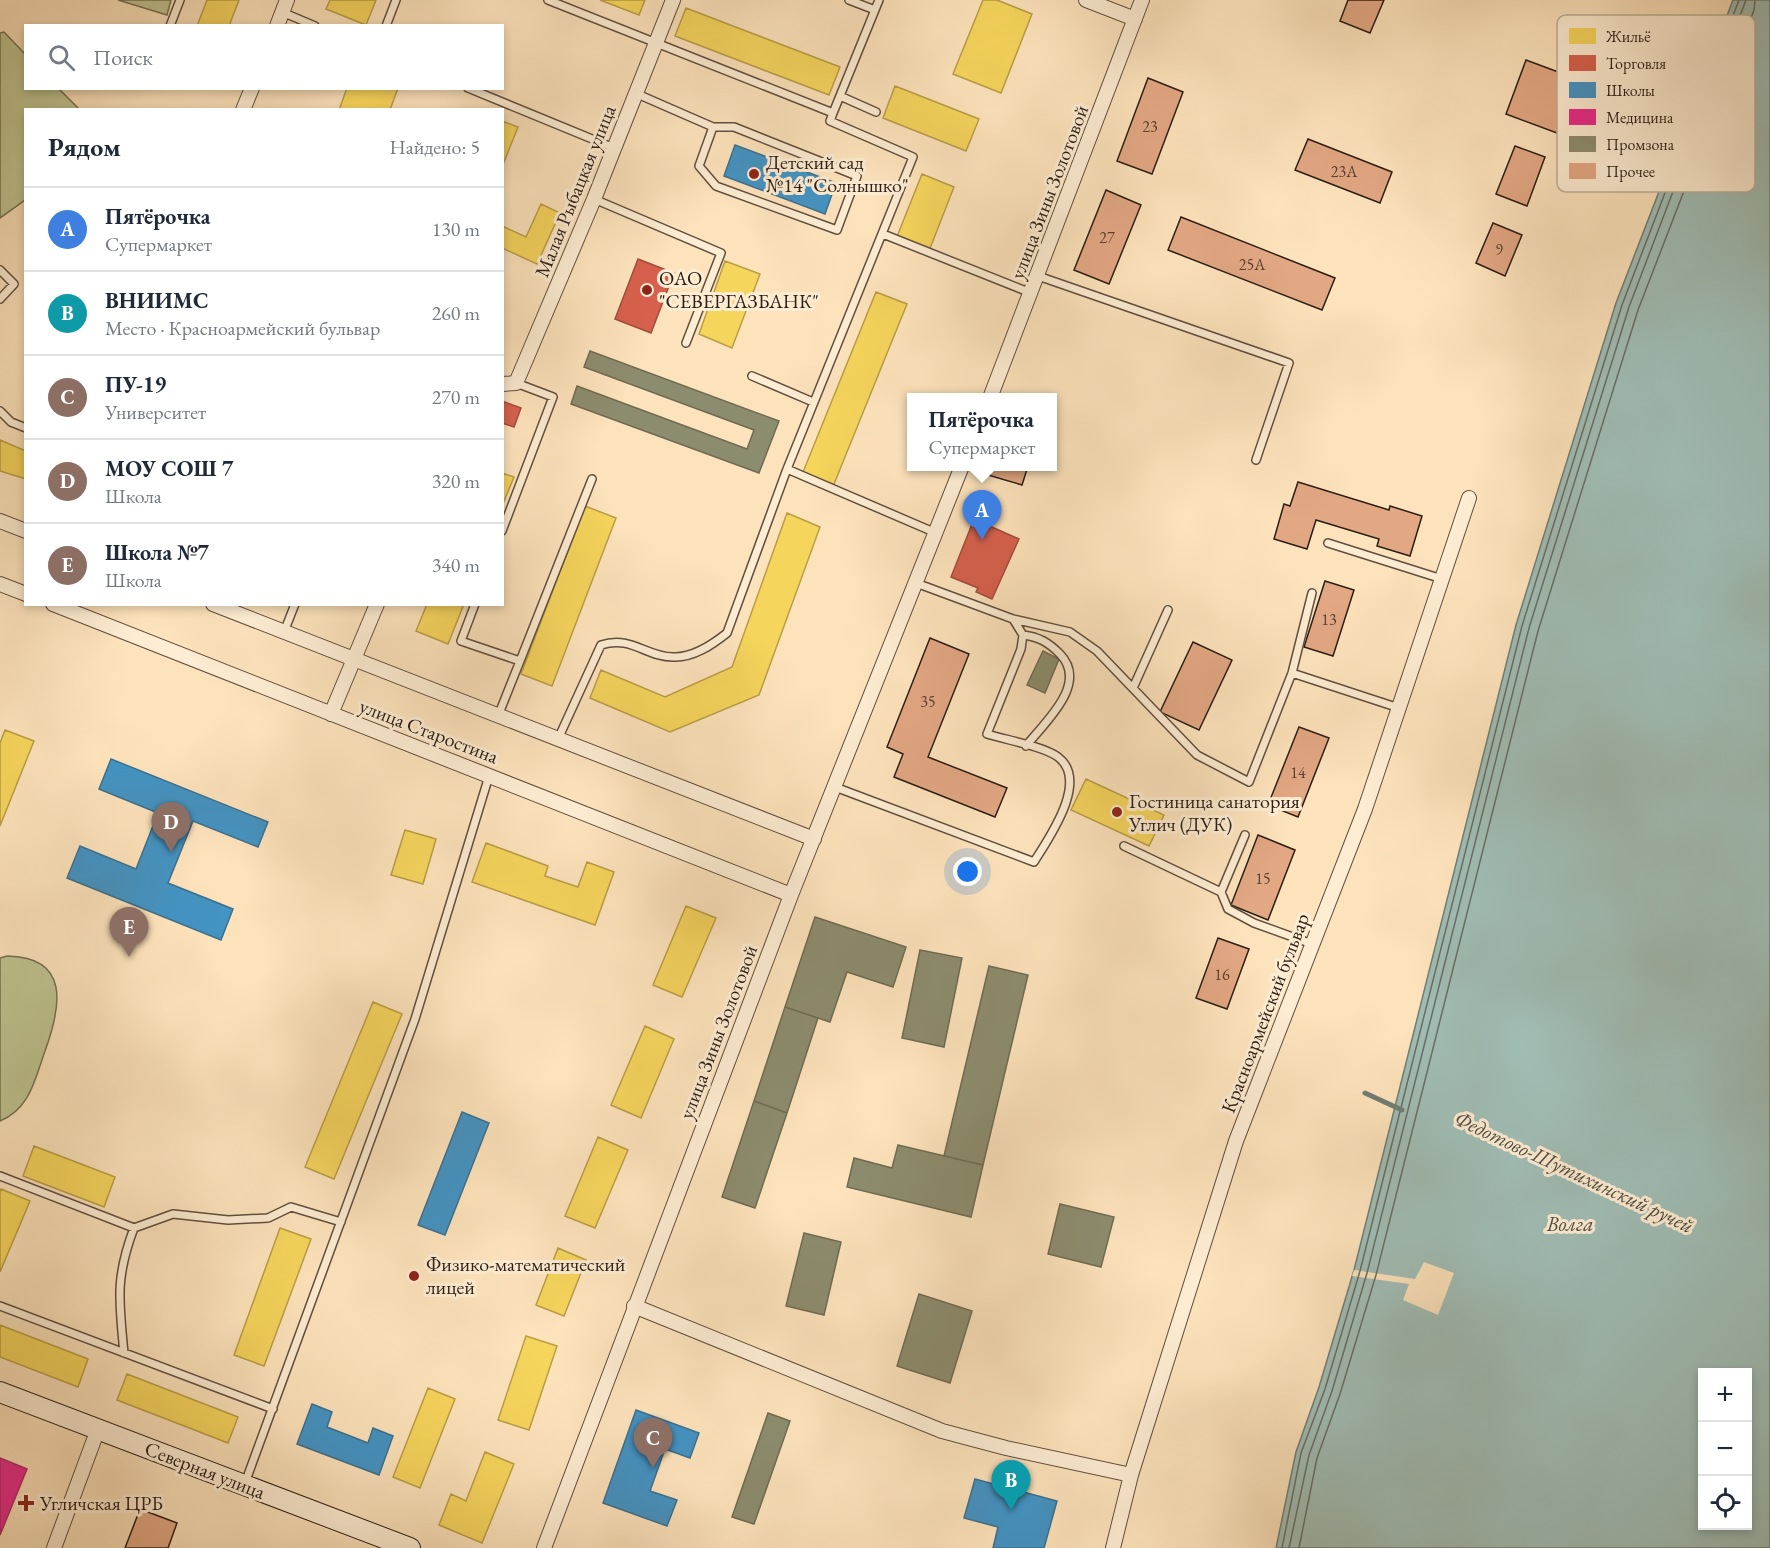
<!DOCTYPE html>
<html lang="ru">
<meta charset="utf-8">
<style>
:root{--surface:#fff;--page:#f6f6f7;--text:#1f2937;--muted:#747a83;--line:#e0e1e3;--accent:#8f2418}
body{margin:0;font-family:"EB Garamond",serif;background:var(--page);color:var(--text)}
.controls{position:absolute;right:18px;bottom:18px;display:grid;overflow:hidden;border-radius:0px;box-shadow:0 3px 9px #0003}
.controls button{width:54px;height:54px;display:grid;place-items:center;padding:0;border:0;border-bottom:2px solid var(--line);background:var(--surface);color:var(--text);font:30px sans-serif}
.you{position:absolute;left:968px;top:872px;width:21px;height:21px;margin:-15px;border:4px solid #fff;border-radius:50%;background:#1a73e8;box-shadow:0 0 0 9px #1a73e833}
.badge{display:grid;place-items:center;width:39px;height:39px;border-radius:50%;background:var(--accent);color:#fff;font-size:20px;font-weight:700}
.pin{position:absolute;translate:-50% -50px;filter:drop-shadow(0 2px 3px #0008)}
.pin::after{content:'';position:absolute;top:32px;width:21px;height:18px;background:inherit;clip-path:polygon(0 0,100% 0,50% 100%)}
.popup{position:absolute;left:907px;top:393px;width:150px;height:78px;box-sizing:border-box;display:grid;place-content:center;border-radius:0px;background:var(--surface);filter:drop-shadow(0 2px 4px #0005);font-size:20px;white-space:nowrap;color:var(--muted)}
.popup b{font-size:22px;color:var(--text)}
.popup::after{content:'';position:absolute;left:50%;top:100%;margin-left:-12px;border:12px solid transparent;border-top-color:var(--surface)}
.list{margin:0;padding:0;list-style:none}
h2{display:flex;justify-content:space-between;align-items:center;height:78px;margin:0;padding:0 24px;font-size:26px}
h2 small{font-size:20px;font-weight:400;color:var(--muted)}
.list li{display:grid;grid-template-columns:39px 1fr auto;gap:18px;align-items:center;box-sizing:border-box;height:84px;padding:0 24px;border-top:2px solid var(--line)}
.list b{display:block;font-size:22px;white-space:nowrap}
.list p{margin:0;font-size:20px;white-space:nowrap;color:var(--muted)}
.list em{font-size:20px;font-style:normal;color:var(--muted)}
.icon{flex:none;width:33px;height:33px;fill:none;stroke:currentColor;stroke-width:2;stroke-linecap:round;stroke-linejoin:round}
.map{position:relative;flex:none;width:1770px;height:1548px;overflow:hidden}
.search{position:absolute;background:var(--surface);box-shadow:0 3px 9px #0003;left:24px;top:24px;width:480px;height:66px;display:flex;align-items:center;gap:15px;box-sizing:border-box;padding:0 21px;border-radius:0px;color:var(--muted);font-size:22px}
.panel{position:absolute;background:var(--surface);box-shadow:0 3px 9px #0003;left:24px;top:108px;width:480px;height:498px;border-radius:0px}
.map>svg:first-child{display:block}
</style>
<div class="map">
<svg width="1770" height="1548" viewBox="0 0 1770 1548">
<rect width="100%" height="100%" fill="#fde3bc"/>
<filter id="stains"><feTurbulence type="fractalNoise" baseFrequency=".00333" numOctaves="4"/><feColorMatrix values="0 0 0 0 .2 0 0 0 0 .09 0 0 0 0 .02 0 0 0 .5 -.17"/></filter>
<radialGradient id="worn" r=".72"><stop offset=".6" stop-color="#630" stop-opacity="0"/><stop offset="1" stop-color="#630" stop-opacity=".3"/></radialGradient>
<path fill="#bfc491" stroke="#757153" stroke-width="1.5" d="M 118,0 L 171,0 L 167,15 Z
M 4,32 L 25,54 L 26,88 L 59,89 L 79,109 L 26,110 L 25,200 L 0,218 L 0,33 Z
M 7,956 C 71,957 61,1007 45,1051 C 35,1079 30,1109 0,1121 L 0,958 Z"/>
<path fill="#a0bdb5" stroke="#717d75" stroke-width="1.5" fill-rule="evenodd" d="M 1733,0 L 1770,0 L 1770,1548 L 1276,1548 L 1296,1452 L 1319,1387 L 1354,1270 L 1516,625 L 1616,303 ZM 1702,1372 L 1748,1372 L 1748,1526 L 1702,1526 Z"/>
<path fill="#fde3bc" d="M 1424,1262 L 1454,1273 L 1438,1315 L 1403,1300 L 1409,1284 L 1352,1276 L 1354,1270 L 1415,1279 Z"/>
<path fill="#f6d55c" stroke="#b99e47" stroke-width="1.5" d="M 207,0 L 239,0 L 229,26 L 197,26 Z
M 330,0 L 376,0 L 366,25 L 326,9 Z
M 600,0 L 645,0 L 639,15 Z
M 983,0 L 997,0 L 1032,14 L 1001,93 L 953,74 Z
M 686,8 L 840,67 L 829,95 L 675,36 Z
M 895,86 L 979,119 L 966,151 L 883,118 Z
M 347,88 L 398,88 L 390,110 L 339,110 Z
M 502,121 L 518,127 L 502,167 Z
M 922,174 L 954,187 L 929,251 L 896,239 Z
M 541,204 L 560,213 L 537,264 L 502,248 L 502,226 L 526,237 Z
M 725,261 L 760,274 L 732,348 L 699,334 Z
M 876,292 L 907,304 L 832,489 L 801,477 Z
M 0,440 L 26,451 L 26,479 L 0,471 Z
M 502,473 L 514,477 L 502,506 Z
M 585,506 L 616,518 L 552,686 L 521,674 Z
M 787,513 L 820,527 L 759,695 L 670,732 L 590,698 L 601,670 L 665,697 L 732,667 Z
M 427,604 L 464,604 L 448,644 L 416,631 Z
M 5,730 L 34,741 L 0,826 L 0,743 Z
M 1086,779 L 1164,815 L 1149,846 L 1071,810 Z
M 405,830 L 436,839 L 423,884 L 391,875 Z
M 486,843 L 548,866 L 545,876 L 578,887 L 587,862 L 614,872 L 595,925 L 472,882 Z
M 686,906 L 716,918 L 682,997 L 653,985 Z
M 373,1002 L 402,1014 L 334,1179 L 305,1167 Z
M 645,1026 L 674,1039 L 641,1118 L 611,1105 Z
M 598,1137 L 628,1150 L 595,1228 L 565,1216 Z
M 34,1146 L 115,1177 L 104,1207 L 23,1176 Z
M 1,1189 L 30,1201 L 0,1272 L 0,1192 Z
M 280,1228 L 311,1239 L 264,1366 L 234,1355 Z
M 558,1248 L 586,1260 L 564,1316 L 536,1305 Z
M 0,1325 L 88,1359 L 78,1387 L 0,1357 Z
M 526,1336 L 557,1346 L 529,1430 L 498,1420 Z
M 127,1374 L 238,1417 L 228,1443 L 117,1400 Z
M 428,1388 L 455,1399 L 420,1488 L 393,1477 Z
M 485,1452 L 514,1464 L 482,1543 L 439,1525 L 451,1494 L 466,1501 Z"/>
<path fill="#d6604d" stroke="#a34c3c" stroke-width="1.5" d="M 638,259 L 674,273 L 651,333 L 615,319 Z
M 502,401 L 521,408 L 514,427 L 502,423 Z
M 974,519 L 1019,539 L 992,599 L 976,592 L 978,588 L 951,577 Z"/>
<path fill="#4393c3" stroke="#3c708f" stroke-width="1.5" d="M 735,145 L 836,183 L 825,214 L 724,176 Z
M 111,759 L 268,822 L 258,847 L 193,821 L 168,883 L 233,909 L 221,940 L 67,878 L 80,846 L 136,869 L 158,813 L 99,789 Z
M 462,1112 L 489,1123 L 445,1235 L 418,1225 Z
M 312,1404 L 332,1412 L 327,1427 L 368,1443 L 373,1428 L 393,1436 L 379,1475 L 297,1444 Z
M 636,1410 L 699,1433 L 690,1458 L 665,1449 L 650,1491 L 677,1500 L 667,1526 L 603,1503 Z
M 975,1479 L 1057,1501 L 1044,1548 L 993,1548 L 998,1527 L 964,1518 Z"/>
<path fill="#e7298a" stroke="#af2667" stroke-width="1.5" d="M 0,1458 L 27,1469 L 0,1535 Z"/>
<path fill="#8c8c6e" stroke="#6f6b53" stroke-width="1.5" d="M 590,351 L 779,421 L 759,473 L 571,404 L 577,386 L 747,449 L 754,430 L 584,367 Z
M 1043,651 L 1059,659 L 1045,693 L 1027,685 Z
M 815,917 L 906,947 L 893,987 L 847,972 L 830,1022 L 785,1007 Z
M 920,950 L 962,958 L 944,1047 L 902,1038 Z
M 989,966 L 1028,975 L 983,1165 L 944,1156 Z
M 785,1007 L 818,1018 L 787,1113 L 754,1101 Z
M 754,1101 L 787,1113 L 755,1208 L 722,1197 Z
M 898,1145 L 983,1165 L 971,1217 L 847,1187 L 854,1158 L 892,1168 Z
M 1060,1204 L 1114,1217 L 1101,1267 L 1048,1254 Z
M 804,1233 L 841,1242 L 824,1315 L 786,1306 Z
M 919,1294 L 972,1311 L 950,1383 L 897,1366 Z
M 768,1413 L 790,1421 L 754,1524 L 732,1517 Z"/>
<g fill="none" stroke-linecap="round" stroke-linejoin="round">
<path stroke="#666e65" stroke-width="1.5" d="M 1282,1548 L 1301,1453 L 1325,1389 L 1360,1271 L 1522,626 L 1622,305 L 1739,0
M 1289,1548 L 1309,1455 L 1332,1391 L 1367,1273 L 1529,628 L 1629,307 L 1746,0
M 1299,1548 L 1317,1458 L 1340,1394 L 1376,1275 L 1538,631 L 1638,310 L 1754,10 L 1755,0"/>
<path stroke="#717d75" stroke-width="5" d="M 1365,1093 L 1402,1110"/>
</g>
<path fill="#e2a783" stroke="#2b1e15" stroke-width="1.5" d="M 1348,0 L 1384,0 L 1370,33 L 1340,21 Z
M 1526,60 L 1577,79 L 1557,133 L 1506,114 Z
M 1148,78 L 1183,92 L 1152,174 L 1117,161 Z
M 1308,139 L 1392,172 L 1380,203 L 1295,170 Z
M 1515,146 L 1545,157 L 1527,206 L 1496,194 Z
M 1106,190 L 1141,205 L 1109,284 L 1074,270 Z
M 1181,217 L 1335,278 L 1322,310 L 1168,250 Z
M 1493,223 L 1522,235 L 1505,276 L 1476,263 Z
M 991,466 L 1028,466 L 1022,485 L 988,475 Z
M 1298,482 L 1389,510 L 1390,506 L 1422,516 L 1410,556 L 1377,546 L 1379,539 L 1316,520 L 1307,549 L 1274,539 L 1284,504 L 1290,506 Z
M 1325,581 L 1354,590 L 1333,656 L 1304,647 Z
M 930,638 L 969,654 L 928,757 L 1007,788 L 995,817 L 894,777 L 903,754 L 887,747 Z
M 1193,642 L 1232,660 L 1199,730 L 1160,712 Z
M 1299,727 L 1329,738 L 1298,817 L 1268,805 Z
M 1258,835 L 1295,850 L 1268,920 L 1231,905 Z
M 1218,938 L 1249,949 L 1227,1009 L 1196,998 Z
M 140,1509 L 177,1523 L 168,1548 L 125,1548 Z"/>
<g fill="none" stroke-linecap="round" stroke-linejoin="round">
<g stroke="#604f3f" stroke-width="10">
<path id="lane" d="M 548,0 L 833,113 L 879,0
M 849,0 L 875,10
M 282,12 L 315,26
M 170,26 L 180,0
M 386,26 L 396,0
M 468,88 L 614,148
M 635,93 L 713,127 L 699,166 L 716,186 L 837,230 L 857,176 L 734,127 L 713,127
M 840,96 L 876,112
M 594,199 L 721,253 L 686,343
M 883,234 L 1031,293
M 0,270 L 14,284 L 0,299
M 1038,276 L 1289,363 L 1256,460
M 752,376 L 813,402
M 0,411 L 11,422 L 26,428
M 787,469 L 913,157 L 830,121 L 833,113
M 502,531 L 553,397 L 516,383
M 1328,543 L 1442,579
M 475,604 L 461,641 L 520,661 L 498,716
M 1013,619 L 1070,632 L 1097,651 L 1197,755 L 1249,782 L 1292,673 L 1312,593
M 284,632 L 295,604
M 1023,635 C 1039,637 1048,642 1060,654 C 1089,684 1045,722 1026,746
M 520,661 L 592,479
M 1292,673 L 1399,708
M 1133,688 L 1168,610
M 558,739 L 601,645 C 631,635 646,657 673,657 C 693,658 712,645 727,633 L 787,469 L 936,533
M 835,787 L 1034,862 C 1048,839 1090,781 1058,757 C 1043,746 1006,740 987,734 L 1021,649 L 1023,635 L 1013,619 L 916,583
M 1124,846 L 1221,892 L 1228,909 L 1254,923 L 1312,944
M 1221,892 L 1245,835
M 0,1176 L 134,1228 C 115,1278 119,1301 124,1353
M 134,1228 L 173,1214 L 228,1220 L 268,1218 L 291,1207 L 341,1222
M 0,1306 L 273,1409
M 245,1483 L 415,1019 L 489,776"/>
</g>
<g stroke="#604f3f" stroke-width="16">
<path id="street" d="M 1086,0 L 1135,19
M 277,26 L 287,0
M 243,110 L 252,88
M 502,384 L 516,383 L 594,199 L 673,0
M 990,398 L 1142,0
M 0,521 L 26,531
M 0,584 L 26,594
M 53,604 L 791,895
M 213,604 L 814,839
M 331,714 L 377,604
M 634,1306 L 942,1431 L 1006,1448 L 1131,1475
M 54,1548 L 98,1429
M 544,1548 L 791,895 L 962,466
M 1113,1548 L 1131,1475 L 1236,1141 L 1365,809 L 1469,498"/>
</g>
<g stroke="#2b1e15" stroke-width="22">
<path id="secondary" d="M 0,1392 L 410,1548"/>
</g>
<use href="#lane" stroke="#feedd3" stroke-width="7"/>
<use href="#street" stroke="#feedd3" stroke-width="14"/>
<use href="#secondary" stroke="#feedd3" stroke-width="20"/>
</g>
<g fill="#8f2418" stroke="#feedd3" stroke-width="2">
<circle cx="754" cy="174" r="6"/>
<circle cx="647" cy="290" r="6"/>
<circle cx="1117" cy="812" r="6"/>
<circle cx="414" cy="1276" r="6"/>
<path d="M23 1494h6v6h6v6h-6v6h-6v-6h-6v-6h6z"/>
</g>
<g text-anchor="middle" stroke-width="6" stroke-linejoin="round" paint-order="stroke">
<g font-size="16" fill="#594030">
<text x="1150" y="132">23</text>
<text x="1344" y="177">23А</text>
<text x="1107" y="243">27</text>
<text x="1499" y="255">9</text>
<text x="1252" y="270">25А</text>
<text x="1329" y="625">13</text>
<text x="928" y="707">35</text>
<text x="1298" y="778">14</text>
<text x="1263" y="884">15</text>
<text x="1222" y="980">16</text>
</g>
<g font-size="20" fill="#2b1e15" stroke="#feedd3" text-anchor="start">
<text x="766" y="169">Детский сад<tspan x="766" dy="23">№14 "Солнышко"</tspan></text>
<text x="659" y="285">ОАО<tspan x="659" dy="23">"СЕВЕРГАЗБАНК"</tspan></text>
<text x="1129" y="808">Гостиница санатория<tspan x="1129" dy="23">Углич (ДУК)</tspan></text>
<text x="426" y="1271">Физико-математический<tspan x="426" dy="23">лицей</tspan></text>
<text x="40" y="1510">Угличская ЦРБ</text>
</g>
<g font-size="20" fill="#2b1e15" stroke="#feedd3">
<text transform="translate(575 191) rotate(-68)" y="7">Малая Рыбацкая улица</text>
<text transform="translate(1049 192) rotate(-69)" y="7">улица Зины Золотовой</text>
<text transform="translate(429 731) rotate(21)" y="7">улица Старостина</text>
<text transform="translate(1265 1013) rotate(-69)" y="7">Красноармейский бульвар</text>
<text transform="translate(718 1032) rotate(-69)" y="7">улица Зины Золотовой</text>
<text transform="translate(205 1470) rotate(21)" y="7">Северная улица</text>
</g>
<g font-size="21" font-style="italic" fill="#4e4e45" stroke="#feedd3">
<text transform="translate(1574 1172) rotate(25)" y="7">Федотово-Шутихинский ручей</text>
<text x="1570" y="1231">Волга</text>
</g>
</g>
<rect x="1557" y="15" width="198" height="177" rx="9" fill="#feedd3" stroke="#bfaf9a" stroke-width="1.5"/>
<rect x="1569" y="28" width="27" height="16" fill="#f6d55c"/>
<rect x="1569" y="55" width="27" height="16" fill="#d6604d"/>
<rect x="1569" y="82" width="27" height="16" fill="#4393c3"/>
<rect x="1569" y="109" width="27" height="16" fill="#e7298a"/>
<rect x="1569" y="136" width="27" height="16" fill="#8c8c6e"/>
<rect x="1569" y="163" width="27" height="16" fill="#e2a783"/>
<g font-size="16" fill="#2b1e15">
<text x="1606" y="42">Жильё</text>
<text x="1606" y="69">Торговля</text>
<text x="1606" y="96">Школы</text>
<text x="1606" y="123">Медицина</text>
<text x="1606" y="150">Промзона</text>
<text x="1606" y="177">Прочее</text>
</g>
<rect width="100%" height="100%" filter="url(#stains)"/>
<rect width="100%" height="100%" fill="url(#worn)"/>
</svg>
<div class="controls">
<button>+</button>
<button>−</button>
<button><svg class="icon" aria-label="locate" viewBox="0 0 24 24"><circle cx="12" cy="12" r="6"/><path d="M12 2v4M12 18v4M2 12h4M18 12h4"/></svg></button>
</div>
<div class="you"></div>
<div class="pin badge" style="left:982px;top:540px;background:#3f7fe0">A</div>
<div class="popup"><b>Пятёрочка</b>Супермаркет</div>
<div class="pin badge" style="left:1011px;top:1510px;background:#0f9aa8">B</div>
<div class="pin badge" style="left:653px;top:1468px;background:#8d6e63">C</div>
<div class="pin badge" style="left:171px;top:852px;background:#8d6e63">D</div>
<div class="pin badge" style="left:129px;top:957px;background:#8d6e63">E</div>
<div class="search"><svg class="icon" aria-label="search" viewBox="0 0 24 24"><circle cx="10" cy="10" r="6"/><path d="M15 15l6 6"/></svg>Поиск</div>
<section class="panel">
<h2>Рядом<small>Найдено: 5</small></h2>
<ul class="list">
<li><span class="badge" style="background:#3f7fe0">A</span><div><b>Пятёрочка</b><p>Супермаркет</p></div><em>130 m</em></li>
<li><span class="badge" style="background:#0f9aa8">B</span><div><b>ВНИИМС</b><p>Место · Красноармейский бульвар</p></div><em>260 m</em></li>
<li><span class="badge" style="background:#8d6e63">C</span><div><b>ПУ-19</b><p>Университет</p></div><em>270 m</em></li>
<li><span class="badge" style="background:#8d6e63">D</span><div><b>МОУ СОШ 7</b><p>Школа</p></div><em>320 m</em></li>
<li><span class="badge" style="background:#8d6e63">E</span><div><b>Школа №7</b><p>Школа</p></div><em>340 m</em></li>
</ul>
</section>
</div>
